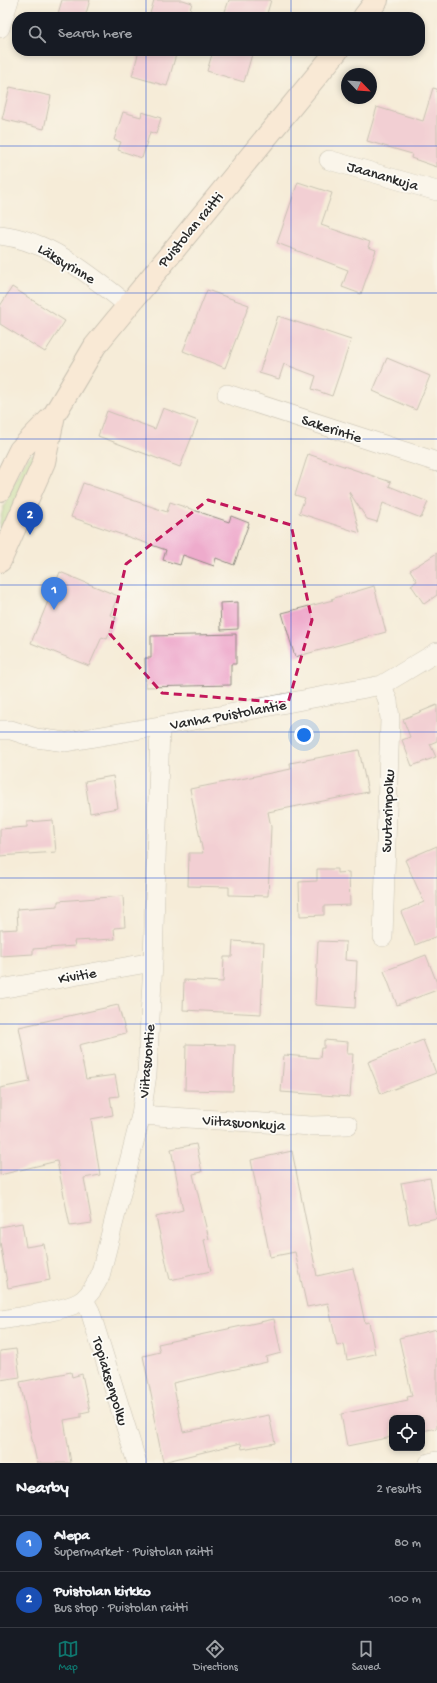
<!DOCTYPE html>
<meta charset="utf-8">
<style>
:root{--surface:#171b24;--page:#20242c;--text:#f1f3f6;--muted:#9ea1a6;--line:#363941;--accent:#0f766e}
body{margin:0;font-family:"Gochi Hand",sans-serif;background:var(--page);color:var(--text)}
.controls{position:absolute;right:12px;bottom:12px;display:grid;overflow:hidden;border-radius:8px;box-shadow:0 2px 6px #0003}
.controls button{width:36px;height:36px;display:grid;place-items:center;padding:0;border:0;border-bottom:1px solid var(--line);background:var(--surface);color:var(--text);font:20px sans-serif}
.compass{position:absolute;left:341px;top:68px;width:36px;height:36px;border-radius:50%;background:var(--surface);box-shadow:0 2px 6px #0003;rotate:115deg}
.you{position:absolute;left:304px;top:735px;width:14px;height:14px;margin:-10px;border:3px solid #fff;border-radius:50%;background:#1a73e8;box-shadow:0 0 0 6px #1a73e833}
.badge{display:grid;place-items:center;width:26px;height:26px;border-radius:50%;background:var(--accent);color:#fff;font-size:13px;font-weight:700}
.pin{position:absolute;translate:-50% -33px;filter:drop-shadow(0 1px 2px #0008)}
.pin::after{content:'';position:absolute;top:21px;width:14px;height:12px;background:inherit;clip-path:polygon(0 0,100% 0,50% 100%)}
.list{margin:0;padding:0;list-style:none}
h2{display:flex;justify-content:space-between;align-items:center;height:52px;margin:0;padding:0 16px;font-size:17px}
h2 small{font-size:13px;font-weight:400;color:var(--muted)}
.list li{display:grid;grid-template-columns:26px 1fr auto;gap:12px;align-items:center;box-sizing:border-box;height:56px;padding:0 16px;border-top:1px solid var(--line)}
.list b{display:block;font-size:15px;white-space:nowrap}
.list p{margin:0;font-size:13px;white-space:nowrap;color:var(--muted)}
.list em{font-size:13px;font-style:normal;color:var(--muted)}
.icon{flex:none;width:22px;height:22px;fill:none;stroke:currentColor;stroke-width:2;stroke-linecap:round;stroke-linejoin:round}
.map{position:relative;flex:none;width:437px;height:1463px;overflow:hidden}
.search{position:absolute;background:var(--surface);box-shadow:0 2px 6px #0003;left:12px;right:12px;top:12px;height:44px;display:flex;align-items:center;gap:10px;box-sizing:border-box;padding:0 14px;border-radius:16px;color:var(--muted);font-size:15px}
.sheet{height:164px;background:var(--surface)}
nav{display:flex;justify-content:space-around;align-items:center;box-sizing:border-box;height:56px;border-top:1px solid var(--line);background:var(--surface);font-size:11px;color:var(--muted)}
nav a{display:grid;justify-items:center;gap:2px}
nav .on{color:var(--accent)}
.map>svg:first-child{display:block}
</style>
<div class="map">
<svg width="437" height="1463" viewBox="0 0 437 1463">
<rect width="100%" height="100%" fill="#fdfcf7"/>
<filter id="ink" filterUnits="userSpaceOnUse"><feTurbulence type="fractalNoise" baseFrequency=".025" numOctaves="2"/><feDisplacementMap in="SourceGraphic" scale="8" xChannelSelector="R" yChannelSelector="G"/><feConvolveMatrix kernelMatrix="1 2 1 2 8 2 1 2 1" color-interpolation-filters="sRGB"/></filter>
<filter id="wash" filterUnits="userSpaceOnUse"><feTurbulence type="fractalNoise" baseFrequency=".012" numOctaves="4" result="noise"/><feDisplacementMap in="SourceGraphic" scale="16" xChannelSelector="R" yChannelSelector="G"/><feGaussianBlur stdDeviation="0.9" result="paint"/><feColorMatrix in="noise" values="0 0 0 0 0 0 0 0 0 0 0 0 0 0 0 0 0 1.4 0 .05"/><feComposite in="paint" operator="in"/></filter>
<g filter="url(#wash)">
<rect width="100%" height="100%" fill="#f5ecd8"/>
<path fill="#aad683" stroke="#6a8057" d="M 32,454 L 36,456 L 0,541 C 0,535 0,528 0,522 C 2,506 20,464 32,454 Z"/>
<g id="blocks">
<path fill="#eeabcc" d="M 62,0 L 90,0 L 85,17 L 57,17 Z
M 154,0 L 183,0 L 192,3 L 188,17 L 149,17 Z
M 229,0 L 271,0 L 266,17 L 223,17 Z
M 139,51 L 177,51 L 167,86 L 132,76 Z
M 213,51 L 253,51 L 244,82 L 207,71 Z
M 10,87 L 51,96 L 44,129 L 2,119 Z
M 433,88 L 437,89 L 437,167 L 411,158 L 412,154 L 367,141 L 377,107 L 423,121 Z
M 123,112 L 141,117 L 142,112 L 161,118 L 156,134 L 150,132 L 142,158 L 118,150 L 121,142 L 114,140 Z
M 298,182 L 332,193 L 321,225 L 370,242 L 368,247 L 376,250 L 361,294 L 342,287 L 348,270 L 277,243 Z
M 12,287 L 65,321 L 45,352 L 0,324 L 0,306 Z
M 207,290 L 249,305 L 225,368 L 183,351 Z
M 278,316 L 351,340 L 332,396 L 312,389 L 316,376 L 284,364 L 279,379 L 259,373 Z
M 387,358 L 430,376 L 416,410 L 373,391 Z
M 163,408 L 198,421 L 180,467 L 98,436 L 107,411 L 155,429 Z
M 308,454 L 391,482 L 389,486 L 428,502 L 421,518 L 383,503 L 377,522 L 367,519 L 349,492 L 360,533 L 299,513 L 305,498 L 295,495 Z
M 83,483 L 167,512 L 170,502 L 229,522 L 231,516 L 249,523 L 234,565 L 216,558 L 214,566 L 183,555 L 180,565 L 163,560 L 166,550 L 71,517 Z
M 437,553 L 437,595 L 424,604 L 411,585 L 417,581 L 410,570 Z
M 60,572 L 118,596 L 110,615 L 116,617 L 107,639 L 102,637 L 89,666 L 31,643 Z
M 374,586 L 386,632 L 295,657 L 282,613 L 333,600 L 331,599 Z
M 238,602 L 238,629 L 221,630 L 220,603 Z
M 236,634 L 236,664 L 231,664 L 231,685 L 146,687 L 145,658 L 151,658 L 151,636 Z
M 437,705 L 437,741 L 430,744 L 436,757 L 412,766 L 402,740 L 410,737 L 403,719 Z
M 359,750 L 368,792 L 268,812 L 271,827 L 268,896 L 229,895 L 229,887 L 188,886 L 189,853 L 203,853 L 190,789 L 291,769 L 290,763 Z
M 113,776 L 118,808 L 90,813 L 85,781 Z
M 53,820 L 56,852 L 0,856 L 0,829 L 27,827 L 27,822 Z
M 437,846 L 437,936 L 415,945 L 401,912 L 424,902 L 405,860 Z
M 317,869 L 337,869 L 337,873 L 349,872 L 350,905 L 324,906 L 324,915 L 300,916 L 299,882 L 317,881 Z
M 123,896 L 125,927 L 114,928 L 115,939 L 74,941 L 75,946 L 33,949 L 33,954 L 0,956 L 0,930 L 18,929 L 17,909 L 58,906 L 58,901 Z
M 233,941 L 264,943 L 261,1014 L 183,1010 L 184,980 L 223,982 L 224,957 L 232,957 Z
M 318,941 L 346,942 L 345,960 L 357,961 L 355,1008 L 315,1005 Z
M 426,955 L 437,983 L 437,990 L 397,1005 L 384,971 Z
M 118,1005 L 126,1033 L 79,1045 L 86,1079 L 115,1075 L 119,1096 L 110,1097 L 113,1115 L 91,1119 L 100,1175 L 84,1178 L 92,1223 L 70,1226 L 57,1161 L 0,1175 L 0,1088 L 30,1082 L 19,1027 Z
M 324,1040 L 348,1042 L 347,1054 L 353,1054 L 350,1097 L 281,1092 L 284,1055 L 320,1058 L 321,1048 L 324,1048 Z
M 423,1040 L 436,1073 L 381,1094 L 368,1062 Z
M 186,1044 L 235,1045 L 233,1091 L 185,1090 Z
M 196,1144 L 202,1172 L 193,1174 L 209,1239 L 204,1240 L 211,1271 L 170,1280 L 156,1217 L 183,1210 L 171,1149 Z
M 292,1151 L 317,1276 L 353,1268 L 365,1323 L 369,1322 L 375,1354 L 347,1360 L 344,1344 L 337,1346 L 328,1303 L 307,1307 L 295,1252 L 270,1257 L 251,1160 Z
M 430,1178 L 437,1218 L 409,1224 L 401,1183 Z
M 22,1223 L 26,1247 L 44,1244 L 50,1280 L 8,1288 L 0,1242 L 0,1227 Z
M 274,1319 L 281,1353 L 266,1357 L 267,1362 L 173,1383 L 183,1432 L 269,1415 L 275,1443 L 242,1449 L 241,1443 L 163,1462 L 153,1413 L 155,1413 L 143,1356 L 160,1352 L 158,1344 Z
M 437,1329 L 437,1428 L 422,1431 L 422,1418 L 392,1418 L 392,1437 L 347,1446 L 341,1414 L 408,1400 L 407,1397 L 412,1396 L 399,1338 Z
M 16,1349 L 20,1377 L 0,1380 L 0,1351 Z
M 71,1372 L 72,1377 L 82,1374 L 90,1411 L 81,1413 L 81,1417 L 64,1420 L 71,1463 L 37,1463 L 20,1382 Z"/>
</g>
</g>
<g filter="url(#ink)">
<use href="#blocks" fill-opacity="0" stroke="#908c82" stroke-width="1"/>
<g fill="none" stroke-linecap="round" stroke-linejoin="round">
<g stroke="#908c82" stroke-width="20">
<path id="street" d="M 0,28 L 9,0
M 329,160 L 437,191
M 0,235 C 50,241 89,274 128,305
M 227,394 L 437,462
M 382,685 L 388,701 L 390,719 L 383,937
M 0,730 L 11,730 L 36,738 L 66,742 L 218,716 L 382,685 L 437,652
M 0,989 L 153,962
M 141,1115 L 311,1126 L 348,1125
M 84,1300 L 90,1311 L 137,1463
M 0,1320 C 18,1317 73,1310 84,1299 C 91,1293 96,1284 100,1276 L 141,1115 L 147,1074 L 153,962 L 160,726
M 429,1463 L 437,1461"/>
</g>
<g stroke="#908c82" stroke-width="24">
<path id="secondary" d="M 364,17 L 377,0
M 0,490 L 20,450 L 54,415 L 95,346 L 337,51
M 0,561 L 44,462 L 54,415"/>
</g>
<use href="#street" stroke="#fff" stroke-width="19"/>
<use href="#secondary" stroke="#fde4d1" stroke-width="22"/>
</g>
</g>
<path d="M0 0H437V1463H0ZM 208,500 L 291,525 L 312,620 L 288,703 L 162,693 L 110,634 L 126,564 Z" fill="#f5ecd8" fill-opacity=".55" fill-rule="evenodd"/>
<path fill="none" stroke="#c2185b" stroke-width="3" stroke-dasharray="8 5" stroke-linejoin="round" d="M 208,500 L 291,525 L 312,620 L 288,703 L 162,693 L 110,634 L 126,564 Z"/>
<path fill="none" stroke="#1d4ed8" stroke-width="1" stroke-opacity="0.55" d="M 146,0 L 146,17M 291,0 L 291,17M 146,51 L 146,1463M 291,51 L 291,1463M 0,146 L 437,146M 0,293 L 437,293M 0,439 L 437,439M 0,585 L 437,585M 0,732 L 437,732M 0,878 L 437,878M 0,1024 L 437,1024M 0,1170 L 437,1170M 0,1317 L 437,1317"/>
<g text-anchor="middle" stroke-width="3.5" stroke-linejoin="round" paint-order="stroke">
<g font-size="15" fill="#2b2b2b" stroke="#fdfcf7">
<text transform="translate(383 175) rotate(16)" y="5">Jaanankuja</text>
<text transform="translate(190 229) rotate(-50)" y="5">Puistolan raitti</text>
<text transform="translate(67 263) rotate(31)" y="5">Läksyrinne</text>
<text transform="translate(332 428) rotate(18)" y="5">Sakerintie</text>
<text transform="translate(228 714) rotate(-10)" y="5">Vanha Puistolantie</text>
<text transform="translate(387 811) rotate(-88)" y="5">Suutarinpolku</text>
<text transform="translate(77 975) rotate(-10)" y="5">Kivitie</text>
<text transform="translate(146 1061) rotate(-85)" y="5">Viitasuontie</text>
<text transform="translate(244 1122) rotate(4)" y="5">Viitasuonkuja</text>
<text transform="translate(111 1381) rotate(73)" y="5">Topiaksenpolku</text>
</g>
</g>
</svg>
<div class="controls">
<button><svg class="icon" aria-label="locate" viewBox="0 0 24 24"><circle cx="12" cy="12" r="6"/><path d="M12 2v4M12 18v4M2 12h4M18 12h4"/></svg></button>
</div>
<svg class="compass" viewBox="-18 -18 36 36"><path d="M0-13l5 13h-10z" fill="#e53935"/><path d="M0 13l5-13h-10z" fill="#9ea1a6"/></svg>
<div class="you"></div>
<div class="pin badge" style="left:54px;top:610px;background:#3f7fe0">1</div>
<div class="pin badge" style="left:30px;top:535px;background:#1a4fb4">2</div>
<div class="search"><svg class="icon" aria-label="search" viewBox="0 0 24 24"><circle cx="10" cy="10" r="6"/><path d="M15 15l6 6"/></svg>Search here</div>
</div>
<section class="sheet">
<h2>Nearby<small>2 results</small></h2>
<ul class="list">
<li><span class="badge" style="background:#3f7fe0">1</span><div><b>Alepa</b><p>Supermarket · Puistolan raitti</p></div><em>80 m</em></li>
<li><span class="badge" style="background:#1a4fb4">2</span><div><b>Puistolan kirkko</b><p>Bus stop · Puistolan raitti</p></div><em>100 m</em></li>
</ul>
</section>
<nav>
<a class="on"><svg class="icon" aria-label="map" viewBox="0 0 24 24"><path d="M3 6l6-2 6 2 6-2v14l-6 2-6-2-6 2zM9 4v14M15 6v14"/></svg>Map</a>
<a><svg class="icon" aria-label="directions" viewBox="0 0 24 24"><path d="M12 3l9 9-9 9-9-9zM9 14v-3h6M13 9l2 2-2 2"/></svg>Directions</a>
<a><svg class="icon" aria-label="saved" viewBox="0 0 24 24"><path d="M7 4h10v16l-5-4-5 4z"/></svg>Saved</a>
</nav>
